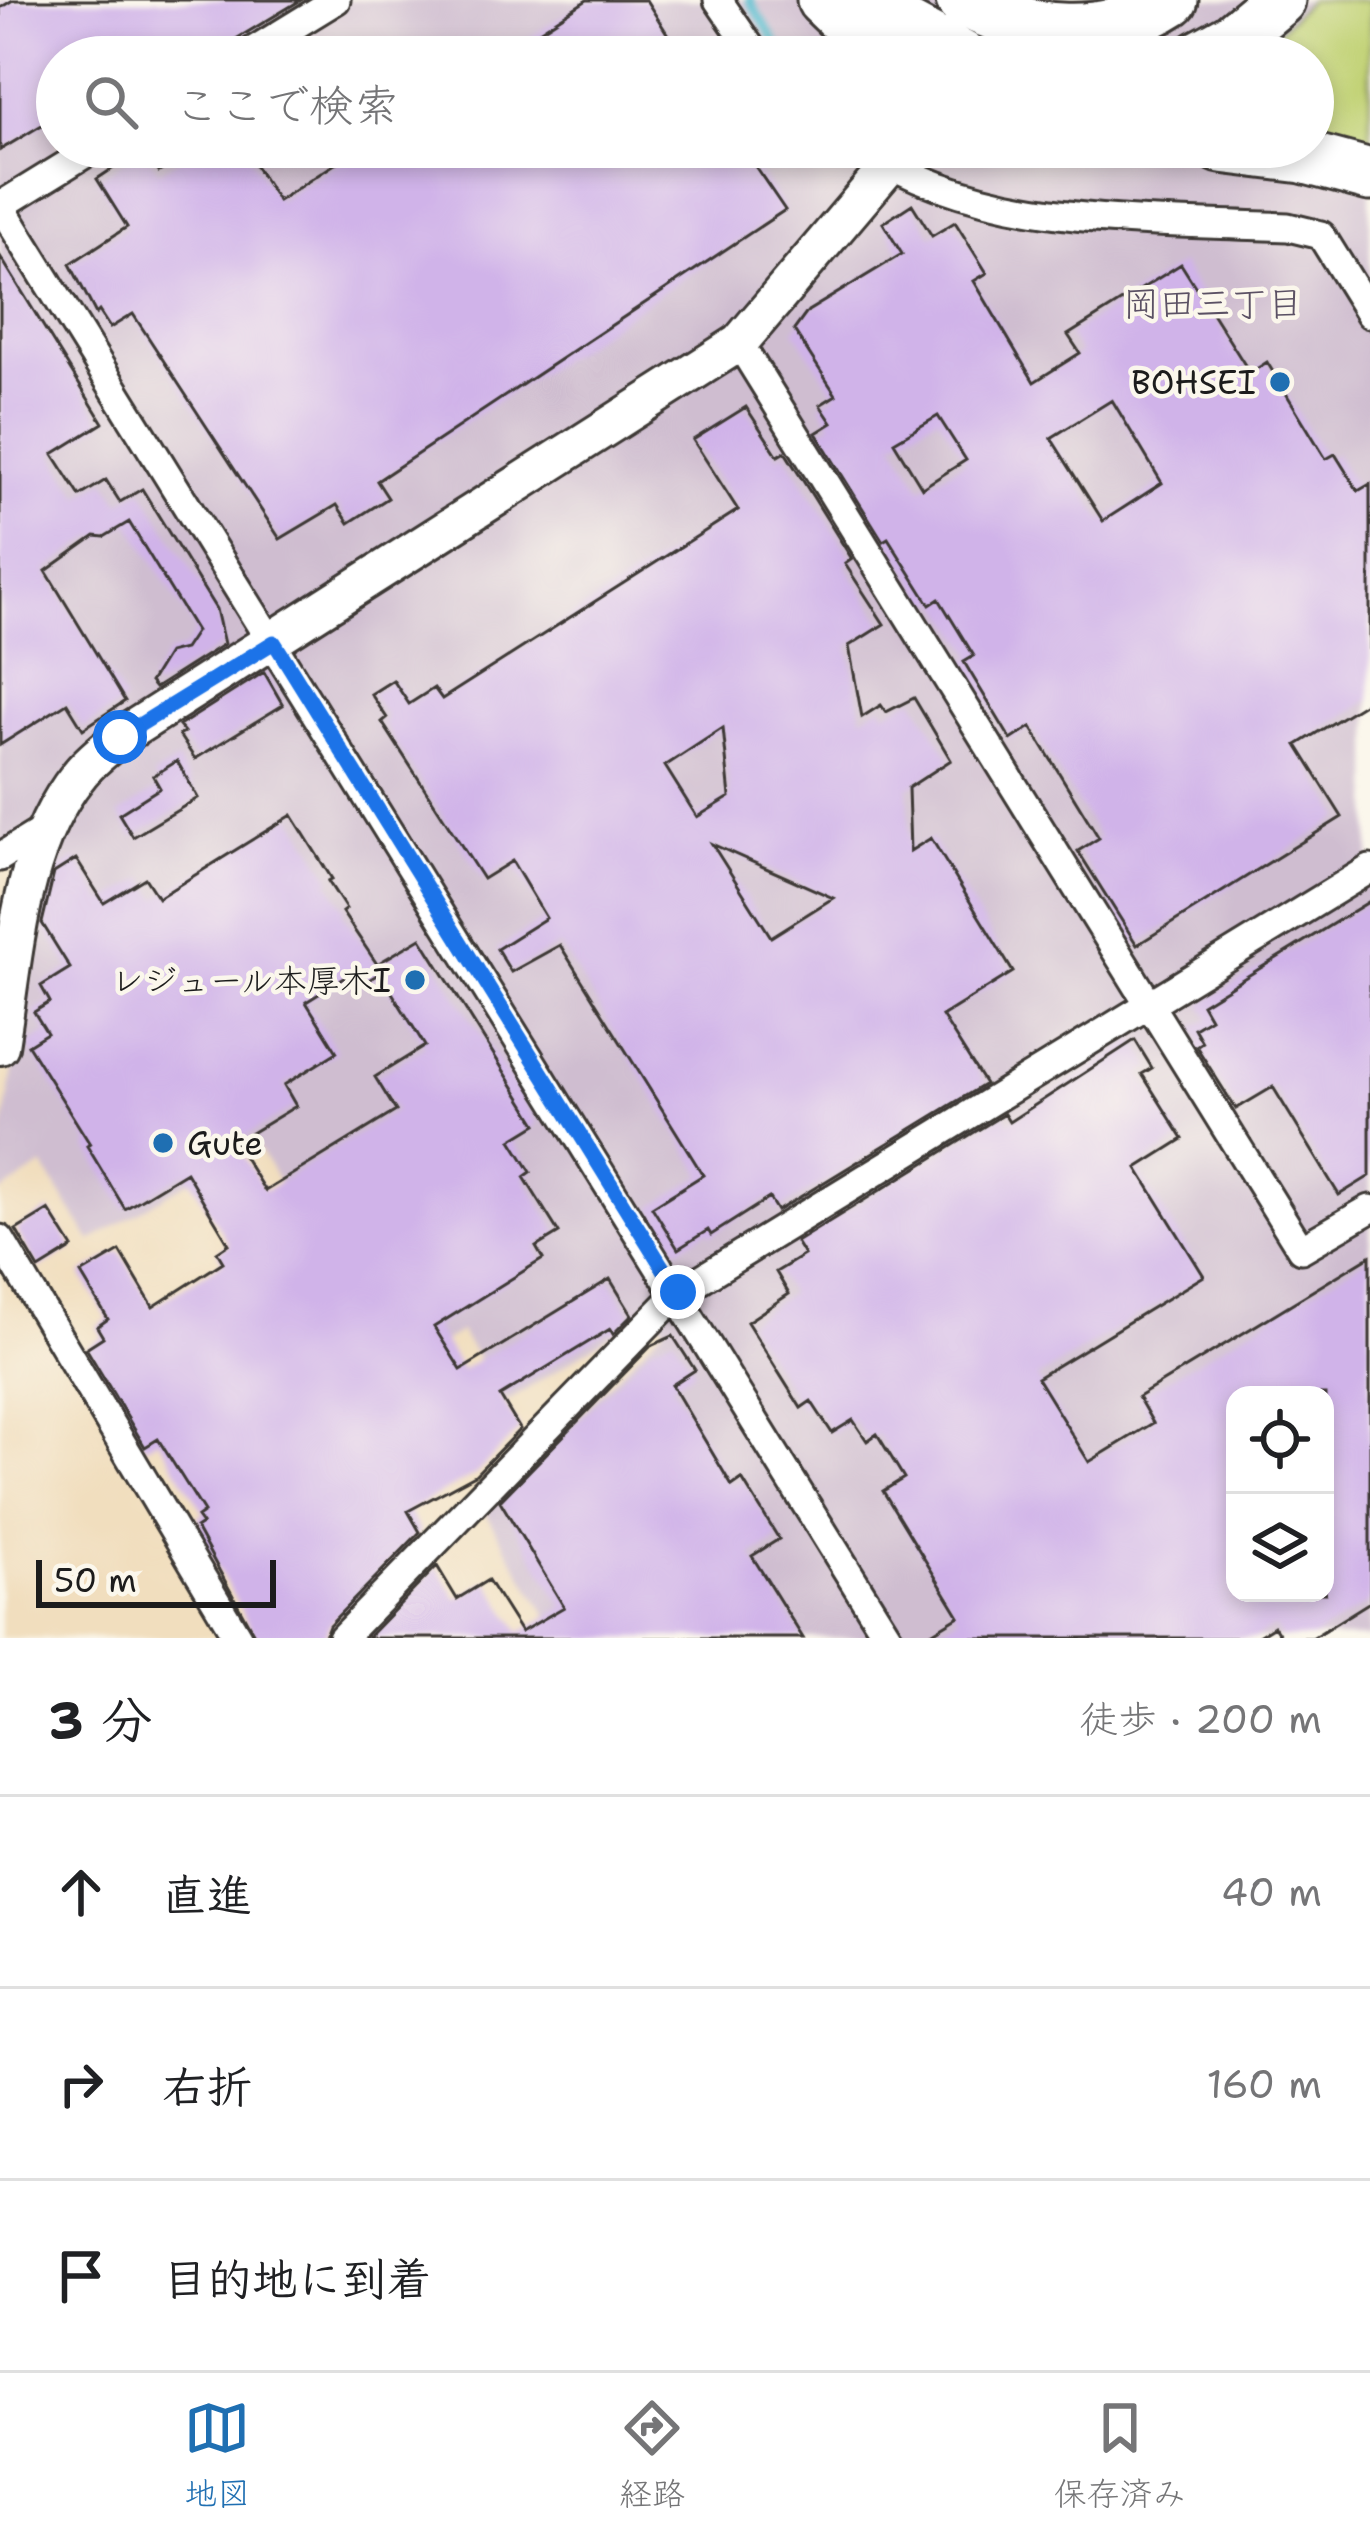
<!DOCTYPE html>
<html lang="ja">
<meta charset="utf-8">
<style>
:root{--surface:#fff;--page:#f6f6f6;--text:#202124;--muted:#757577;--line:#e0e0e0;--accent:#1f6fb2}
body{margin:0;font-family:"Shantell Sans","Klee One",sans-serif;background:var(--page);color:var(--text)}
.controls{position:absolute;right:36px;bottom:36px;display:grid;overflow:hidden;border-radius:24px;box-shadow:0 6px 18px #0003}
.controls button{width:108px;height:108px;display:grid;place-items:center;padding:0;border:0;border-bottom:3px solid var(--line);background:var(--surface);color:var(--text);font:60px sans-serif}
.scale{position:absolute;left:36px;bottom:30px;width:240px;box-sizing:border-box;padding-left:12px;border:6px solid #1c1c1c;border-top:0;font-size:33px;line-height:42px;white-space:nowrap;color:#1c1c1c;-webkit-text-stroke:9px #fbf7ec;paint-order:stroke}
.stop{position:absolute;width:36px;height:36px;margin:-27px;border:9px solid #1a73e8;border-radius:50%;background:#fff}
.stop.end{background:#1a73e8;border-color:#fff;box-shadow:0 3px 12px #0008}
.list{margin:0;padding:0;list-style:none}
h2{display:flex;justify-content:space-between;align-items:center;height:156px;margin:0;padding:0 48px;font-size:51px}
h2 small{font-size:39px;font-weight:400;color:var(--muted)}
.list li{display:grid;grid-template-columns:78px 1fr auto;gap:36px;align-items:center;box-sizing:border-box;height:192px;padding:0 48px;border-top:3px solid var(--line)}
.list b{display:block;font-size:45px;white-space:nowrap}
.list em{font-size:39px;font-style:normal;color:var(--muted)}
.icon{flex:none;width:66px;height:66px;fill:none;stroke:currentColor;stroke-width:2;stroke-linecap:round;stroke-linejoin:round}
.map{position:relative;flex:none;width:1370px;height:1638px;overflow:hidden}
.search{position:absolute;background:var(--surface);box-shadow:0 6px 18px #0003;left:36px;right:36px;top:36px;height:132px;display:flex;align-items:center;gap:30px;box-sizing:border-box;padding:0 42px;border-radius:66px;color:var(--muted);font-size:45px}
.sheet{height:732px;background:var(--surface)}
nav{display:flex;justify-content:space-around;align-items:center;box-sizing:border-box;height:168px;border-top:3px solid var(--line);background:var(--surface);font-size:33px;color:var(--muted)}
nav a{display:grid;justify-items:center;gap:6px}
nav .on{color:var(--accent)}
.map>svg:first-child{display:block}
</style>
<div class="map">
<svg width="1370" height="1638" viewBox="0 0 1370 1638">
<rect width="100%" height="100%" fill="#fbf7ec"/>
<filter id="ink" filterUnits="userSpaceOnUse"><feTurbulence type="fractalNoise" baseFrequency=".00833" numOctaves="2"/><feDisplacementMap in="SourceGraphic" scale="24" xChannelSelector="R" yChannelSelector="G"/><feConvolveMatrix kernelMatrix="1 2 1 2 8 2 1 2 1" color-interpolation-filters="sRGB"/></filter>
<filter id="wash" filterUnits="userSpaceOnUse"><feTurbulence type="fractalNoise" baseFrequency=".004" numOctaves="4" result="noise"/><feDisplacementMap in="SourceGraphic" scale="48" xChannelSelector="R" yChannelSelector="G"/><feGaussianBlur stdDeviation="2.7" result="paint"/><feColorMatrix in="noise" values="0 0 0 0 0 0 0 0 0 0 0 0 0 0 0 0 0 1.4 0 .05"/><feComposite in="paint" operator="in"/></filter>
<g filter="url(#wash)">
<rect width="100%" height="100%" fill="#f1debe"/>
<path fill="#cfbdd0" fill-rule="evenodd" d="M 0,0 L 1370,0 L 1370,1638 L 561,1638 L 485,1512 L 665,1326 L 649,1310 L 507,1402 L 460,1332 L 394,1371 L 254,1141 L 91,1241 L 43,1166 L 0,1193 L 0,1150 L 48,850 L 0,846 ZM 57,57 L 1313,57 L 1313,147 L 57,147 ZM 1235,1395 L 1325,1395 L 1325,1593 L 1235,1593 Z"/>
<path fill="#c1d274" stroke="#6e7748" stroke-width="3" d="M 1309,0 L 1370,0 L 1370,160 L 1313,146 L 1313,57 L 1241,57 L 1267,42 Z"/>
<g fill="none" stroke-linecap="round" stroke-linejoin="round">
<path stroke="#50b8ce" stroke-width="9" d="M 749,0 L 785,57"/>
</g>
<g id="blocks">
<path fill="#d0b3e9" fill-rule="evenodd" d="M 13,0 L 301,0 L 206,57 L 57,57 L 57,116 L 0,150 L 0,8 Z
M 587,0 L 646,0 L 682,57 L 499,57 Z
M 200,147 L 243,147 L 278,201 L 361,147 L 742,147 L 785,210 L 377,481 L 388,498 L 349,523 L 337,505 L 280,539 L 133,314 L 110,328 L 99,311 L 96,314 L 70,264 L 127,227 L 97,179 L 139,151 L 143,159 L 148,156 L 159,172 Z
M 912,204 L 932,236 L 955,222 L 987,273 L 974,281 L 1034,382 L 1080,353 L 1068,335 L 1181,264 L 1250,373 L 1267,362 L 1326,459 L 1335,454 L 1358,491 L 1370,484 L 1370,700 L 1297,745 L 1342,817 L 1137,945 L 1078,851 L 1099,838 L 1031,727 L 1011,740 L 964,662 L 974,656 L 939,599 L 930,605 L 888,538 L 883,541 L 816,433 L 832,423 L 820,405 L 836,395 L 794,330 L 808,311 L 902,254 L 883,223 ZM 1112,400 L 1162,483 L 1103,521 L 1051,438 ZM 938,416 L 966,460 L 922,488 L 894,442 Z
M 0,256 L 103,423 L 53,454 L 80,496 L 106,480 L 120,502 L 142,489 L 216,609 L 224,644 L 155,688 L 150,682 L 168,653 L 184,649 L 196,631 L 129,522 L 104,537 L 95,536 L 46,571 L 125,701 L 83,729 L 67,703 L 0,745 Z
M 746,407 L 778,456 L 785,452 L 852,559 L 845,564 L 884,624 L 849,646 L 862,717 L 881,705 L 886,712 L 914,698 L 951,760 L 908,788 L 910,851 L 931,838 L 1013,972 L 942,1016 L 985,1084 L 777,1211 L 769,1198 L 711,1235 L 708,1230 L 678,1249 L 652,1207 L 703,1175 L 560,945 L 511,972 L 497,949 L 546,918 L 512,861 L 483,879 L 382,722 L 387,718 L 371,694 L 393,680 L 409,704 L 434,688 L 442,699 L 738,510 L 693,440 ZM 723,728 L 730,797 L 697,817 L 665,766 ZM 712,844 L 833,898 L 771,937 Z
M 264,672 L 283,705 L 195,759 L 179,735 L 184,732 L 179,726 Z
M 177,761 L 198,798 L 133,837 L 119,814 L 160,788 L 153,776 Z
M 292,815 L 332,879 L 328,881 L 346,909 L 342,912 L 377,964 L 421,938 L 537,1124 L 511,1140 L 531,1172 L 524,1177 L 559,1233 L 536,1247 L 543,1259 L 434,1327 L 461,1370 L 610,1279 L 632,1315 L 613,1334 L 610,1329 L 500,1396 L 520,1429 L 475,1475 L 408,1511 L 420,1532 L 329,1625 L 324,1638 L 256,1638 L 196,1528 L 202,1524 L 197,1517 L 204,1512 L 158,1439 L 145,1447 L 86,1348 L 103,1337 L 97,1327 L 108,1319 L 81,1274 L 120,1251 L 153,1307 L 223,1262 L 217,1252 L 229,1244 L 186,1172 L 125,1209 L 87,1146 L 90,1144 L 28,1045 L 47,1033 L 34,1012 L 50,1002 L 41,986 L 70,968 L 42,923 L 54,873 L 76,859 L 104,903 L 145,878 L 158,898 ZM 380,973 L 425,1046 L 375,1077 L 396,1111 L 265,1191 L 235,1143 L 296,1106 L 284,1085 L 337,1052 L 306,1002 L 351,974 L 359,986 Z
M 1370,901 L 1370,1176 L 1339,1195 L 1273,1087 L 1236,1109 L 1196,1046 L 1202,1042 L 1194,1028 L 1210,1018 L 1202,1004 Z
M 1135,1040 L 1152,1068 L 1142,1074 L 1183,1139 L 1137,1168 L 1204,1276 L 1037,1378 L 1089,1462 L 1153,1423 L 1138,1397 L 1370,1256 L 1370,1602 L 1312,1638 L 1282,1638 L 1274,1626 L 1255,1638 L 923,1638 L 959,1616 L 883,1491 L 904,1478 L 877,1434 L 867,1441 L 853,1420 L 832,1433 L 811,1401 L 801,1408 L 747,1322 L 789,1294 L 776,1272 L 804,1255 L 796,1242 L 1004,1114 L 1009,1122 ZM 1235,1395 L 1325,1395 L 1325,1593 L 1235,1593 Z
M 49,1210 L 73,1248 L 39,1269 L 16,1230 Z
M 673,1336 L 695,1370 L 672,1385 L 732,1486 L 742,1479 L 779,1539 L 752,1556 L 803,1638 L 367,1638 L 437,1566 L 457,1599 L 488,1580 L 521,1632 L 564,1607 L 500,1501 L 651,1346 Z"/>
</g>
</g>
<g filter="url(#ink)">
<use href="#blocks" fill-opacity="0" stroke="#3c3934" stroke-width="3"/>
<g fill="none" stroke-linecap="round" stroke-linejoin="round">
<g stroke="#3c3934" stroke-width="33">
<path id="minor" d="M 718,0 L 757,57
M 243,57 L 336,0
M 860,147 C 986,229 1144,220 1288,227 L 1321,235 L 1370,314
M 0,205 L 889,1638
M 0,206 L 96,147
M 739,343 L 1301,1249 L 1370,1209
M 0,857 L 47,828
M 0,1239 L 238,1638
M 342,1638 L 678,1293 L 1370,869"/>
</g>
<g stroke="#3c3934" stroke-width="42">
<path id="tertiary" d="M 0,1046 C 15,956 19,850 78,776 C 89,761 106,749 120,737 L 739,343 L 889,166"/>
</g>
<g stroke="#3c3934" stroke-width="57">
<path id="motorway" d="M 823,0 L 882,57
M 876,0 L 904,26 L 962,57
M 962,0 C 1029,35 1106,43 1172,0
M 1199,57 L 1232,39 L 1279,0
M 1221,147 L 1303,157 L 1370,175"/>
</g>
<use href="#minor" stroke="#fff" stroke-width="27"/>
<use href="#tertiary" stroke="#fff" stroke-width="36"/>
<use href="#motorway" stroke="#fff" stroke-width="51"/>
</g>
</g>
<g fill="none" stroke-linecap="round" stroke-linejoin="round" filter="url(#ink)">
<path stroke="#1a73e8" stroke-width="15" d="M 120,737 L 274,642 L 678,1292"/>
</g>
<g fill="#1f6fb2" stroke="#fbf7ec" stroke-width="4.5">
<circle cx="1280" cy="382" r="12"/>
<circle cx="415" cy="980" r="12"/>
<circle cx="163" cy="1143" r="12"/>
</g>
<g text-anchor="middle" stroke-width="9" stroke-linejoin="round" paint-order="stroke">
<g font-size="33" fill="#1c1c1c" stroke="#fbf7ec" text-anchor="end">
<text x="1256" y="394">BOHSEI</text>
<text x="391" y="992">レジュール本厚木I</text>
<text x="187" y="1155" text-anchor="start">Gute</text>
</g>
<g font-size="36" fill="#5b5164" stroke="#fbf7ec">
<text x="1213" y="316">岡田三丁目</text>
</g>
</g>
</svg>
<div class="controls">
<button><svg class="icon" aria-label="locate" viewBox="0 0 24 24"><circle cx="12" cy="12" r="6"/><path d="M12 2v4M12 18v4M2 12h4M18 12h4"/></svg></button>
<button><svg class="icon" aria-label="layers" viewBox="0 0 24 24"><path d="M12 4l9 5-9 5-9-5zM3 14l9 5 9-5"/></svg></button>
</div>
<div class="scale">50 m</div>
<div class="stop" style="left:120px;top:737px"></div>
<div class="stop end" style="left:678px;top:1292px"></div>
<div class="search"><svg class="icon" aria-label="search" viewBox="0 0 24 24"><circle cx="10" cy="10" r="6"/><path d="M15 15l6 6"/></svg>ここで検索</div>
</div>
<section class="sheet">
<h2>3 分<small>徒歩 · 200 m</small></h2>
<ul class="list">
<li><svg class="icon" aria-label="ahead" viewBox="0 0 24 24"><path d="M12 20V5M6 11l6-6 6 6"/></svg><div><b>直進</b></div><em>40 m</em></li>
<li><svg class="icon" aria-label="right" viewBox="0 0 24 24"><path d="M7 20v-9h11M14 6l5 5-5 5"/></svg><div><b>右折</b></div><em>160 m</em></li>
<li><svg class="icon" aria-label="arrive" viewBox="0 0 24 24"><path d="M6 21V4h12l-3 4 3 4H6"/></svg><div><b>目的地に到着</b></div></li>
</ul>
</section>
<nav>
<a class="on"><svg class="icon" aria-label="map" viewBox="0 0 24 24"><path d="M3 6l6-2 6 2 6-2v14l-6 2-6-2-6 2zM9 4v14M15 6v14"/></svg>地図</a>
<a><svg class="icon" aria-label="directions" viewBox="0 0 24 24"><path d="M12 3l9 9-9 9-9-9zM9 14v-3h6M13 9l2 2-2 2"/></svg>経路</a>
<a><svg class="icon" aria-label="saved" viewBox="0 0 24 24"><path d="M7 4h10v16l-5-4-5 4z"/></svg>保存済み</a>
</nav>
